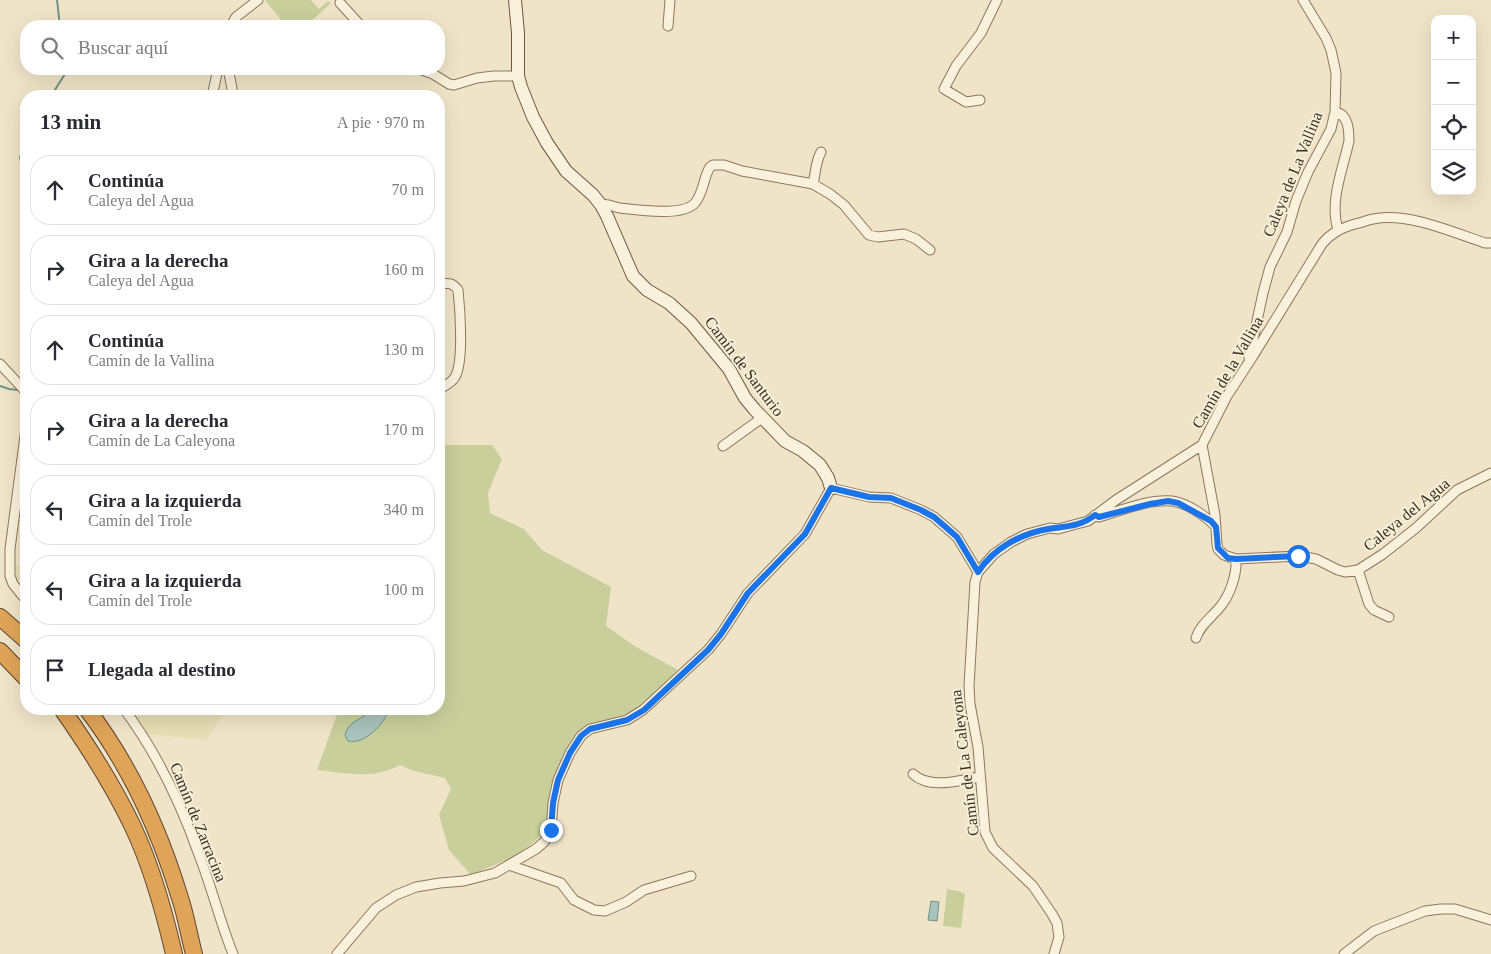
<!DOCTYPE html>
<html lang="es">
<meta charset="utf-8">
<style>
:root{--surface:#fff;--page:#f7f7f7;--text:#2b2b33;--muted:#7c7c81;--line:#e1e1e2}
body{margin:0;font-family:"Times New Roman",serif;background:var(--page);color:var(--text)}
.controls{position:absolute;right:15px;top:15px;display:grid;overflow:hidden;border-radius:10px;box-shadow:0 5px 20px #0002}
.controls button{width:45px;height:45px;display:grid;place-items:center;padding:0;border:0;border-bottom:1px solid var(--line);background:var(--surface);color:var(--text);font:25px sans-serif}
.stop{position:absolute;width:15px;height:15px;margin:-11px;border:4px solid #1a73e8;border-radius:50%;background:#fff}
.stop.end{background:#1a73e8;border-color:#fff;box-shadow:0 1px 5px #0008}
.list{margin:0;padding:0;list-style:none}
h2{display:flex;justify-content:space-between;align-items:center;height:65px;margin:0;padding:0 20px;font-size:21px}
h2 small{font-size:16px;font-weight:400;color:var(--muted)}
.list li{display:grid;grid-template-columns:32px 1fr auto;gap:15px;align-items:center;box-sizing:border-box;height:70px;margin:0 10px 10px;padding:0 10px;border:1px solid var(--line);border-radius:20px}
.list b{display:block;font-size:19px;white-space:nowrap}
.list p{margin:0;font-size:16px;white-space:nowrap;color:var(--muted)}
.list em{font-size:16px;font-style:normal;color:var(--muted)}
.icon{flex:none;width:28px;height:28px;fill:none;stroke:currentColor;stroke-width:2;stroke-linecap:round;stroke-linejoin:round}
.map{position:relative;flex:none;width:1491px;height:954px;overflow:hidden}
.search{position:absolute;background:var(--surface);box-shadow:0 5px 20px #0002;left:20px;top:20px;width:425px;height:55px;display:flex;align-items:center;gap:12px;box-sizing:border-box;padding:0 18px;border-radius:20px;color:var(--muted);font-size:19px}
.panel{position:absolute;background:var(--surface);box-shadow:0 5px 20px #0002;left:20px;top:90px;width:425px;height:625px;border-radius:20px}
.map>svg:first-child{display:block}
</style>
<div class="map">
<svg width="1491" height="954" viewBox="0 0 1491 954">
<rect width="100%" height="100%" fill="#f0e4c8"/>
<path fill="#e6deb5" d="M 19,565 L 26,569 L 26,590 L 17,581 L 15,566 Z
M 130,709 L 226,709 L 206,740 L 148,734 Z"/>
<path fill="#c9cf9b" d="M 265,0 L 311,0 L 319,9 L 328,1 L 331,3 L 306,26 L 301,26 L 297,23 L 292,26 L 286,26 Z
M 439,445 L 492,445 L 502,459 L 488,493 L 490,513 L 524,529 L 542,550 L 611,587 L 606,626 L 636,647 L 678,670 L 637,710 L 580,731 L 561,774 L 546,831 L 520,854 L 471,875 L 449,850 L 439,815 L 451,789 L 445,778 L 414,771 L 400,765 C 373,780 347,773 317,770 L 339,709 L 439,709 Z
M 947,889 L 958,891 L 965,894 L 961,928 L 943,926 Z"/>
<path fill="#a9c4bc" stroke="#6f938a" d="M 371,709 L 390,709 C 384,723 366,745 348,741 L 345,735 C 348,720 364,720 371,709 Z
M 931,901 L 939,902 L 937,921 L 928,920 Z"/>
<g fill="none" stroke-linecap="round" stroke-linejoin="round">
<path stroke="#6f938a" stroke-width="2" d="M 57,0 L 60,26
M 51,96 L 65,74 L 66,69
M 26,145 L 20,157 L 23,172 L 26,174
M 0,386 L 9,389 L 18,390"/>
<g stroke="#8d765c" stroke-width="11">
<path id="street" d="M 340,3 L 361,26
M 231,26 L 236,17 L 258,0
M 668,26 L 670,0
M 228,69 L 232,88 L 231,96
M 419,69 L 433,74 L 449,84 L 454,85 L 477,78 L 494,76 L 518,76
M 212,96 L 218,69
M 980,100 L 966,102 L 944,89 L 956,66 L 981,33 L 997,0
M 1335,112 C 1348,114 1349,129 1349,141 C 1343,169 1329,201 1338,230
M 813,184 C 816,173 815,163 821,152
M 601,205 C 608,203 613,207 620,208 C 637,210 683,217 695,203 C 704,192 703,178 710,167 L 713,165 L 724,165 L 742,171 L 813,184 L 830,194 L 844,205 L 869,235 L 878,237 L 904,234 L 916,239 L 930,250
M 439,284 C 448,283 452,282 458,290 C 460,309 464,362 455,377 C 452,382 448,384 443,387
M 1249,358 L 1263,293 L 1270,267 L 1287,232 L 1296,201 L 1308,172 L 1331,129 L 1335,112 L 1336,73 L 1331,50 L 1326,38 L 1303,0
M 0,364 L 26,392
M 26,428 L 10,549 L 10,576 L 13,584 L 26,600
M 1202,445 L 1215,515 L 1217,544 L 1218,549 L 1224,555 L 1236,559 L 1299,556 L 1316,559 L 1338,570 L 1345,572 L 1358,570 L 1383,554 L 1416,528 L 1457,490 L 1491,473
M 723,446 L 762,418
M 1095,515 L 1099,517 C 1122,510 1148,499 1172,501 C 1187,503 1206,516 1216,527
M 1358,570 L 1369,604 L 1374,610 L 1389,617
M 978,572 L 994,554 L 1011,542 L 1027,534 L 1050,528 L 1058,529 L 1088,521 L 1116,500 L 1202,445 L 1227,396 L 1253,356 L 1322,244 C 1331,233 1341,228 1355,224 C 1361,223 1367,220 1373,219 C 1408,212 1452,232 1485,243 L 1491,243
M 1196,638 C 1200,625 1211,618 1220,607 C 1230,595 1237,575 1236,559
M 124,709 C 157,753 181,804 199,855 C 212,888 220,922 233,954
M 913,774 C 930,790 960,780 980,777
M 509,865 L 561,883 L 574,900 L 594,910 L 605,911 L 626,902 L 644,890 L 691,876
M 337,954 L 376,908 L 396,895 L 416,887 L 440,883 L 464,881 L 495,873 L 536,849 L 544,842 L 551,831 L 553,803 L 558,780 L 570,753 L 581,736 L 590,729 L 627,720 L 643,710 L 708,650 L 721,634 L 748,593 L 805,534 L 831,488 L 869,497 L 891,498 L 921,510 L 934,517 L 957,537 L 978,572 L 975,582 L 969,686 L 970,704 L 978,747 L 985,832 L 993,848 L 1033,886 L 1052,914 L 1057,923 L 1059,937 L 1054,954
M 1344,954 L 1374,931 L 1425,911 L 1441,909 L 1455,909 L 1491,920"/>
</g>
<g stroke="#6f573f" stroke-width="14">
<path id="secondary" d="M 515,0 L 518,33 L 518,76 L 521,87 L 533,117 L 547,143 L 566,171 L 593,195 L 601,205 L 607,216 L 633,276 L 647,290 L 669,303 L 691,323 L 729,369 L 745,398 L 755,410 L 785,441 L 803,451 L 820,465 L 828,478 L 831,488"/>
</g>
<g stroke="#5b4430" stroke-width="18">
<path id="highway" d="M 0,617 L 26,640
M 0,651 L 26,678
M 62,709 C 88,746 113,785 133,827 C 152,867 164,911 174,954
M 87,709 C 129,764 160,832 180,898 C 186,916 189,935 194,954"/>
</g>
<use href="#street" stroke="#faf1dc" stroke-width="9"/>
<use href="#secondary" stroke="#faf1dc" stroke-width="12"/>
<use href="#highway" stroke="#e0a458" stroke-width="16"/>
</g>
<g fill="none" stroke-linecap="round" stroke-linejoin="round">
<path stroke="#1a73e8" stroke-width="6" d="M 551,830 L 553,803 L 558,780 L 570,753 L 581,736 L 590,729 L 627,720 L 644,710 L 708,650 L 721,634 L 748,593 L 805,534 L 831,488 L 869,497 L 891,498 L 921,510 L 934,517 L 957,537 L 978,572 C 994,548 1020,534 1048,529 C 1066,526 1080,527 1095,515 L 1099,517 L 1150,504 L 1168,501 L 1178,503 L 1211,521 L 1216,527 L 1218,548 L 1228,558 L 1236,559 L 1298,556"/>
</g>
<g text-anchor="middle" stroke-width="4" stroke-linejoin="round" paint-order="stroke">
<g font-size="16" fill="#3d2e20" stroke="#f7eed8">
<text transform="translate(1292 174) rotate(-68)" y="6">Caleya de La Vallina</text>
<text transform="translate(745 366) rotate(53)" y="6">Camín de Santurio</text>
<text transform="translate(1227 372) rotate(-60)" y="6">Camín de la Vallina</text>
<text transform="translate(1406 514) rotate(-39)" y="6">Caleya del Agua</text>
<text transform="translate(964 763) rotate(-97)" y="6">Camín de La Caleyona</text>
<text transform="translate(199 822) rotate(68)" y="6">Camín de Zarracina</text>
</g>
</g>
</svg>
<div class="controls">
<button>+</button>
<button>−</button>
<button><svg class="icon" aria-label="locate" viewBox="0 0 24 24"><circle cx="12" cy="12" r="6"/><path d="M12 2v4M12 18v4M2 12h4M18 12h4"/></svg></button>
<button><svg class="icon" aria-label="layers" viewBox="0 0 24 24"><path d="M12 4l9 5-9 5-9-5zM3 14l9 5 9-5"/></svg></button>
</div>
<div class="stop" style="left:1298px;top:556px"></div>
<div class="stop end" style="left:551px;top:830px"></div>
<div class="search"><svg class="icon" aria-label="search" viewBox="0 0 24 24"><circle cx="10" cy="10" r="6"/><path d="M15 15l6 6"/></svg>Buscar aquí</div>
<section class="panel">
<h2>13 min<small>A pie · 970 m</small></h2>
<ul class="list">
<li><svg class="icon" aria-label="ahead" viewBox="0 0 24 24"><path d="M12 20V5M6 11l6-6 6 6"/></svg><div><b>Continúa</b><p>Caleya del Agua</p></div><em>70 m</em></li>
<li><svg class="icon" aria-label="right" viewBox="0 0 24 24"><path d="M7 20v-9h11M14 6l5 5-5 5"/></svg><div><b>Gira a la derecha</b><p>Caleya del Agua</p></div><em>160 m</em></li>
<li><svg class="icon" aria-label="ahead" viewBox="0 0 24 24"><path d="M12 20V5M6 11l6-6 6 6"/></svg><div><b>Continúa</b><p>Camín de la Vallina</p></div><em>130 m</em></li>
<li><svg class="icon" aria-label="right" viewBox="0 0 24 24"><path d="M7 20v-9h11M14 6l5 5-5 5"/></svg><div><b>Gira a la derecha</b><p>Camín de La Caleyona</p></div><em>170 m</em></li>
<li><svg class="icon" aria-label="left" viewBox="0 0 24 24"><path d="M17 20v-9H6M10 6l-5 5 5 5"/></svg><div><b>Gira a la izquierda</b><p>Camín del Trole</p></div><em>340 m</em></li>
<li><svg class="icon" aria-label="left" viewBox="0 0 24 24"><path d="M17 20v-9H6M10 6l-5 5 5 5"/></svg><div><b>Gira a la izquierda</b><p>Camín del Trole</p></div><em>100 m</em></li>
<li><svg class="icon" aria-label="arrive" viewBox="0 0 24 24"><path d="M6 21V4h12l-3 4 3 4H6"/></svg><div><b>Llegada al destino</b></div></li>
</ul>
</section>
</div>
